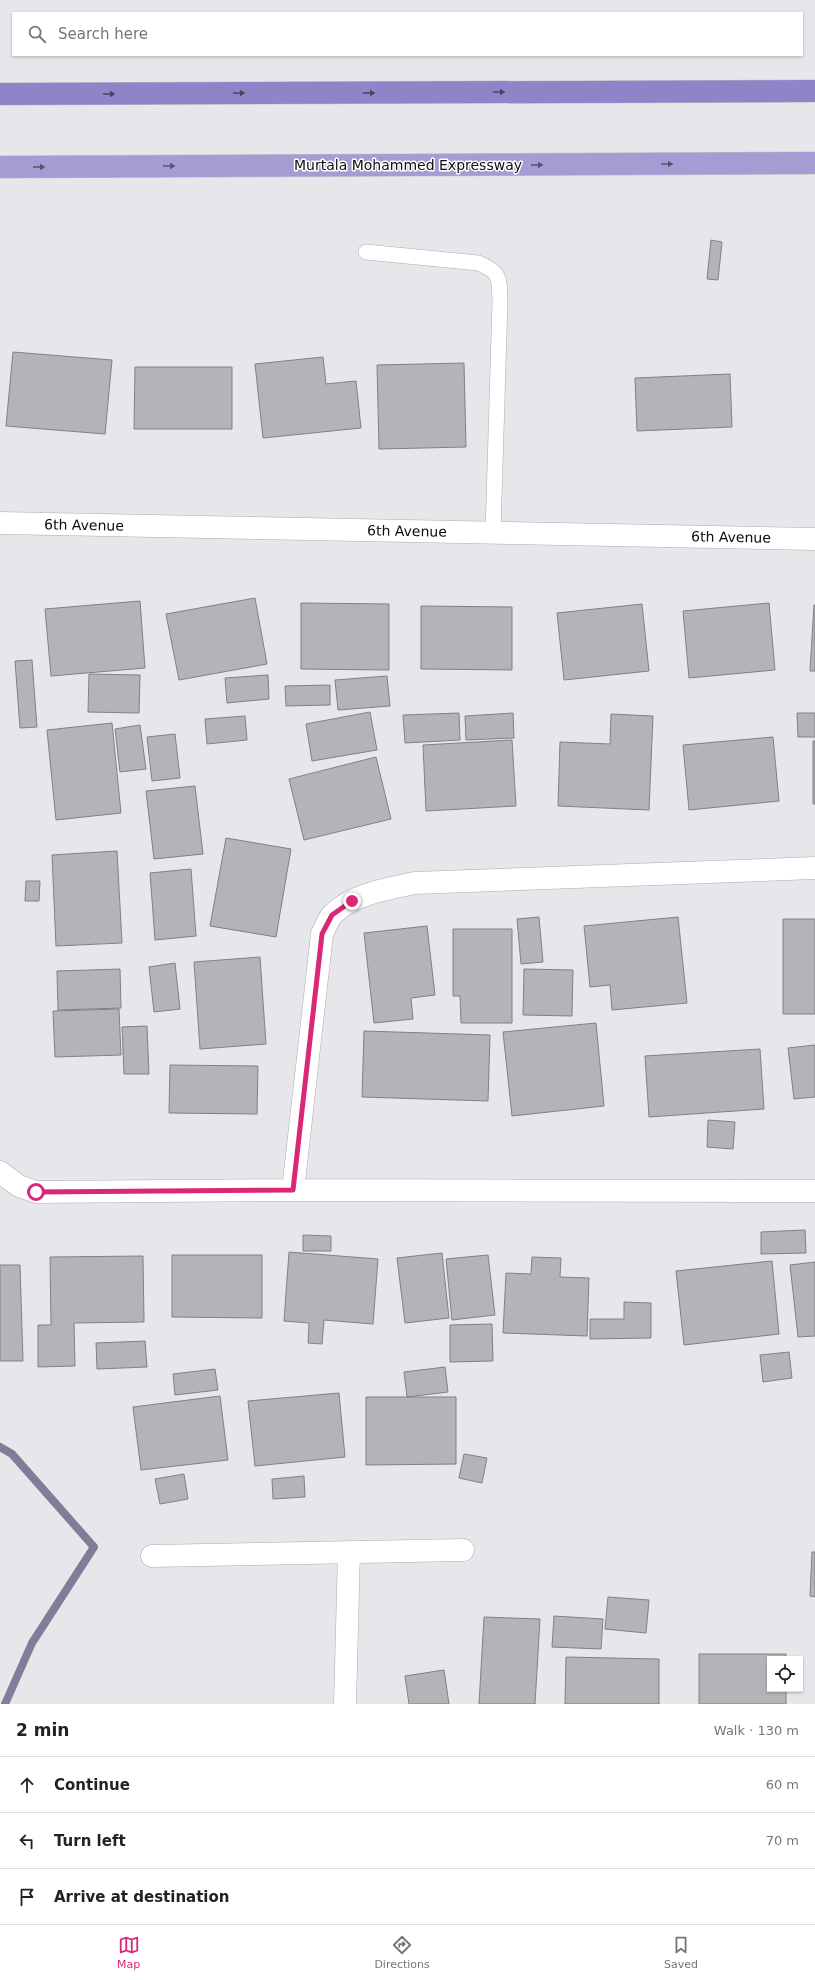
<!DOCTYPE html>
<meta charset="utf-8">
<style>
:root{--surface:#fff;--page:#f6f6f6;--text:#222;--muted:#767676;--line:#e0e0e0;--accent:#db2777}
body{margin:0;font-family:"DejaVu Sans",sans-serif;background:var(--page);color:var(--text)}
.controls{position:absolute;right:12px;bottom:12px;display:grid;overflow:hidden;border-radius:0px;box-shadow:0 1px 3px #0004}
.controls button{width:36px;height:36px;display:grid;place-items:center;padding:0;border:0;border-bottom:1px solid var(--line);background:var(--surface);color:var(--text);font:20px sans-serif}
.stop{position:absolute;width:12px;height:12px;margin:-9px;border:3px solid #db2777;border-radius:50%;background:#fff}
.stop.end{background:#db2777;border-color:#fff;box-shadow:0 1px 4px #0008}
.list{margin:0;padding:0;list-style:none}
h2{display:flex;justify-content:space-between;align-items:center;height:52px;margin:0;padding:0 16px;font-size:17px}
h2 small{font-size:13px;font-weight:400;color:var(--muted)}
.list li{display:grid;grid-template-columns:26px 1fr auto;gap:12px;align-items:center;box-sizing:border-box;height:56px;padding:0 16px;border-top:1px solid var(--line)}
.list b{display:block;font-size:15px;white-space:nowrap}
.list em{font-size:13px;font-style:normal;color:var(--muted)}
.icon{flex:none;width:22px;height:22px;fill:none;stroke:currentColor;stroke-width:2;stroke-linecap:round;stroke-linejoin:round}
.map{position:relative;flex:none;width:815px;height:1704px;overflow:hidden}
.search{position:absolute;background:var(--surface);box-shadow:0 1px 3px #0004;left:12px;right:12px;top:12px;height:44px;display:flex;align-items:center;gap:10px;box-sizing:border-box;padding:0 14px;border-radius:0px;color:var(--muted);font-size:15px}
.sheet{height:220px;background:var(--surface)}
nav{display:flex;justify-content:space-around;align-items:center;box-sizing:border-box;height:56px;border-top:1px solid var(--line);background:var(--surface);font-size:11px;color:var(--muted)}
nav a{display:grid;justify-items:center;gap:2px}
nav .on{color:var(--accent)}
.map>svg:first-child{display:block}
</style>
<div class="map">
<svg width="815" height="1704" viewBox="0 0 815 1704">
<rect width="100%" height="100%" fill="#e7e6ea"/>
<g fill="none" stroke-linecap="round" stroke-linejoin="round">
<path stroke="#817d99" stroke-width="8" d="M 0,1447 L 12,1454 L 94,1547 L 32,1643 L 5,1704"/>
</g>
<path fill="#b4b3b7" stroke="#818184" d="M 711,240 L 722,242 L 718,280 L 707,279 Z
M 13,352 L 112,360 L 105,434 L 6,426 Z
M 323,357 L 326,384 L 356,381 L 361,428 L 263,438 L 255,364 Z
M 464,363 L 466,447 L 379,449 L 377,365 Z
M 135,367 L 232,367 L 232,429 L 134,429 Z
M 730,374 L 732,427 L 637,431 L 635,378 Z
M 255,598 L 267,664 L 179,680 L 166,614 Z
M 140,601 L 145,668 L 51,676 L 45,609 Z
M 301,603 L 389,604 L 389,670 L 301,669 Z
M 769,603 L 775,670 L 689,678 L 683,611 Z
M 642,604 L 649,671 L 564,680 L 557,613 Z
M 814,605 L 815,605 L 815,671 L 810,671 Z
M 421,606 L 512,607 L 512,670 L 421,669 Z
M 32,660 L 37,727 L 20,728 L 15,661 Z
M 89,674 L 140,675 L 139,713 L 88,712 Z
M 268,675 L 269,699 L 227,703 L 225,678 Z
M 387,676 L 390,706 L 338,710 L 335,680 Z
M 330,685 L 330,705 L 286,706 L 285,686 Z
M 370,712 L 377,750 L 312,761 L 306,724 Z
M 459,713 L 460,740 L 405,743 L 403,715 Z
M 513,713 L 514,738 L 466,740 L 465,716 Z
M 797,713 L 815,713 L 815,737 L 798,737 Z
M 611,714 L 653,716 L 649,810 L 558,806 L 560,742 L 610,744 Z
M 245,716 L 247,740 L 207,744 L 205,719 Z
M 112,723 L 121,813 L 56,820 L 47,730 Z
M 140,725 L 146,769 L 120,772 L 115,729 Z
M 175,734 L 180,778 L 152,781 L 147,737 Z
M 773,737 L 779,801 L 689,810 L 683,745 Z
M 512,740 L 516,806 L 426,811 L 423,745 Z
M 813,741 L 815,741 L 815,804 L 813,804 Z
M 376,757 L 391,819 L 304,840 L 289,779 Z
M 195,786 L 203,854 L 154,859 L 146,791 Z
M 226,838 L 291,849 L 276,937 L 210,926 Z
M 117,851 L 122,943 L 56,946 L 52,855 Z
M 191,869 L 196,936 L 155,940 L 150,873 Z
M 26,881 L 40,881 L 39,901 L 25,901 Z
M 539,917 L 543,962 L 521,964 L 517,919 Z
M 678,917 L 687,1003 L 612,1010 L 610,985 L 590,987 L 584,926 Z
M 783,919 L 815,919 L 815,1014 L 783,1014 Z
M 427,926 L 435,995 L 411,998 L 413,1019 L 374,1023 L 364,933 Z
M 453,929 L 512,929 L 512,1023 L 461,1023 L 460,996 L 453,996 Z
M 260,957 L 266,1044 L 200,1049 L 194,962 Z
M 175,963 L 180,1009 L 154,1012 L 149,967 Z
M 120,969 L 121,1008 L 58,1010 L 57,971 Z
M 524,969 L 573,970 L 572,1016 L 523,1015 Z
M 119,1009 L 121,1055 L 55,1057 L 53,1011 Z
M 596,1023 L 604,1106 L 512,1116 L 503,1032 Z
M 147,1026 L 149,1074 L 124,1074 L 122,1027 Z
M 364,1031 L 490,1035 L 488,1101 L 362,1097 Z
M 815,1045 L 815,1097 L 794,1099 L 788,1048 Z
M 760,1049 L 764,1109 L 649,1117 L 645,1056 Z
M 170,1065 L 258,1066 L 257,1114 L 169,1113 Z
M 708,1120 L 735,1122 L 733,1149 L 707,1147 Z
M 805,1230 L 806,1253 L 761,1254 L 761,1232 Z
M 303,1235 L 331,1236 L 331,1251 L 303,1251 Z
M 289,1252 L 378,1259 L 373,1324 L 324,1320 L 322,1344 L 308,1343 L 309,1323 L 284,1321 Z
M 442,1253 L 449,1318 L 405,1323 L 397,1258 Z
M 172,1255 L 262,1255 L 262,1318 L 172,1317 Z
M 488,1255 L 495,1315 L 452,1320 L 446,1259 Z
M 143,1256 L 144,1322 L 74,1323 L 75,1366 L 38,1367 L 38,1325 L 51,1325 L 50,1257 Z
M 532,1257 L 561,1258 L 560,1277 L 589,1278 L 587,1336 L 503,1333 L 506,1273 L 531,1274 Z
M 772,1261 L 779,1334 L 684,1345 L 676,1271 Z
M 815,1262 L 815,1336 L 798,1337 L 790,1265 Z
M 0,1265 L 20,1265 L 23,1361 L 0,1361 Z
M 624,1302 L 651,1303 L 651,1338 L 590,1339 L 590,1319 L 624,1319 Z
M 492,1324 L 493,1361 L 450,1362 L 450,1325 Z
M 145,1341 L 147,1367 L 97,1369 L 96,1343 Z
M 789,1352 L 792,1378 L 763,1382 L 760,1355 Z
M 445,1367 L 448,1392 L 407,1397 L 404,1372 Z
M 215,1369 L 218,1390 L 175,1395 L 173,1374 Z
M 339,1393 L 345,1457 L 255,1466 L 248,1401 Z
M 220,1396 L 228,1460 L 141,1470 L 133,1407 Z
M 366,1397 L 456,1397 L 456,1464 L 366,1465 Z
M 464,1454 L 487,1458 L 482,1483 L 459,1478 Z
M 184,1474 L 188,1499 L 160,1504 L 155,1479 Z
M 304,1476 L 305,1497 L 273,1499 L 272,1479 Z
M 812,1552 L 815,1552 L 815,1597 L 810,1596 Z
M 608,1597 L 649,1600 L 646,1633 L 605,1629 Z
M 554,1616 L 603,1619 L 601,1649 L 552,1647 Z
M 484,1617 L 540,1619 L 535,1704 L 479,1704 Z
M 699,1654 L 786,1654 L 786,1659 L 770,1659 L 770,1689 L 786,1689 L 786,1704 L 699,1704 Z
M 566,1657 L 659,1659 L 659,1704 L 565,1704 Z
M 444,1670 L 449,1704 L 409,1704 L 405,1676 Z"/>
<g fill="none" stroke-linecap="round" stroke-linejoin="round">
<g stroke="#acabaf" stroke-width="16">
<path id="service" d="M 366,252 L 478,263 C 501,272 499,278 500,301 L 493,533"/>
</g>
<g stroke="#acabaf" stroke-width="23">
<path id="minor" d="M 0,1172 L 19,1186 L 36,1192 L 293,1190 L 815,1191
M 293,1190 L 322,934 C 325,928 328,919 333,914 C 353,894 387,889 415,883 L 815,868
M 152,1556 L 463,1550
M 345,1704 L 349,1552"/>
</g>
<g stroke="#acabaf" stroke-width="23">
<path id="tertiary" d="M 0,523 L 815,539"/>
</g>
<g stroke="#c5c5c5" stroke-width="23">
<path id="trunk" d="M 0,167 L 815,163"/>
</g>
<g stroke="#c5c5c5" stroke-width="23">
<path id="motorway" d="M 0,94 L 815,91"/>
</g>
<use href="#service" stroke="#fff" stroke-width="15"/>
<use href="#minor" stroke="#fff" stroke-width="22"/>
<use href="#tertiary" stroke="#fff" stroke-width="22"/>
<use href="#trunk" stroke="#a69cd3" stroke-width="22"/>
<use href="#motorway" stroke="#9084c8" stroke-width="22"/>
</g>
<defs><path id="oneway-solid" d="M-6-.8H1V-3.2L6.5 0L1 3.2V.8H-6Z"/></defs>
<g fill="#484362">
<use href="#oneway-solid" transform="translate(499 92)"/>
<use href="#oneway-solid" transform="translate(239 93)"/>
<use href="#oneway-solid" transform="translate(369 93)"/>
<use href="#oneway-solid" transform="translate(109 94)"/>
</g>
<g fill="#5a5470">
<use href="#oneway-solid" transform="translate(667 164)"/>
<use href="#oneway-solid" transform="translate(537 165)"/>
<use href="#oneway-solid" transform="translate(169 166)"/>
<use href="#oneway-solid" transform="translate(39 167)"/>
</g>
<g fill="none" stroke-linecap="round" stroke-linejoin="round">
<path stroke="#db2777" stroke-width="5" d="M 36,1192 L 293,1190 L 322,934 L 332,915 L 352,901"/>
</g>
<g text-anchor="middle" stroke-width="3" stroke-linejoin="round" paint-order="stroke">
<g font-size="14" fill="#0d0d0e" stroke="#fff">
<text x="408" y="170">Murtala Mohammed Expressway</text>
<text transform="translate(84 525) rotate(1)" y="5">6th Avenue</text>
<text transform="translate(407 531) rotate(1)" y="5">6th Avenue</text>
<text transform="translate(731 537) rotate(1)" y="5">6th Avenue</text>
</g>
</g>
</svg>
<div class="controls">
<button><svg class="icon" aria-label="locate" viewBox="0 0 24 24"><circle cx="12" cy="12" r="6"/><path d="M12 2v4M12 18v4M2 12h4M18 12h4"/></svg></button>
</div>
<div class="stop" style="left:36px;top:1192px"></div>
<div class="stop end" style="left:352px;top:901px"></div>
<div class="search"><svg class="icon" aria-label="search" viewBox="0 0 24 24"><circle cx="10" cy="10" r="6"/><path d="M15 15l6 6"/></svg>Search here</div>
</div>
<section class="sheet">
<h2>2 min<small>Walk · 130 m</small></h2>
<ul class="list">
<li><svg class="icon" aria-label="ahead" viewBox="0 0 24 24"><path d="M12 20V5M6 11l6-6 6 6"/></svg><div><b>Continue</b></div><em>60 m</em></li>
<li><svg class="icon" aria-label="left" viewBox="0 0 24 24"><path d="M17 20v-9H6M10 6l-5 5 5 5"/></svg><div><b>Turn left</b></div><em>70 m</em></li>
<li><svg class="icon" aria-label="arrive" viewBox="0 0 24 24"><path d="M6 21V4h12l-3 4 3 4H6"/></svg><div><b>Arrive at destination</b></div></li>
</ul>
</section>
<nav>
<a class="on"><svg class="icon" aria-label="map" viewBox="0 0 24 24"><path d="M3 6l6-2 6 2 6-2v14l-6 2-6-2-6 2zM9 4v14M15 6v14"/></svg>Map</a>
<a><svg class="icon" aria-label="directions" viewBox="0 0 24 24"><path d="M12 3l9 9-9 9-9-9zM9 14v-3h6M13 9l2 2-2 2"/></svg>Directions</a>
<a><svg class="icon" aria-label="saved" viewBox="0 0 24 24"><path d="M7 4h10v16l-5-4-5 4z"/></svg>Saved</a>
</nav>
